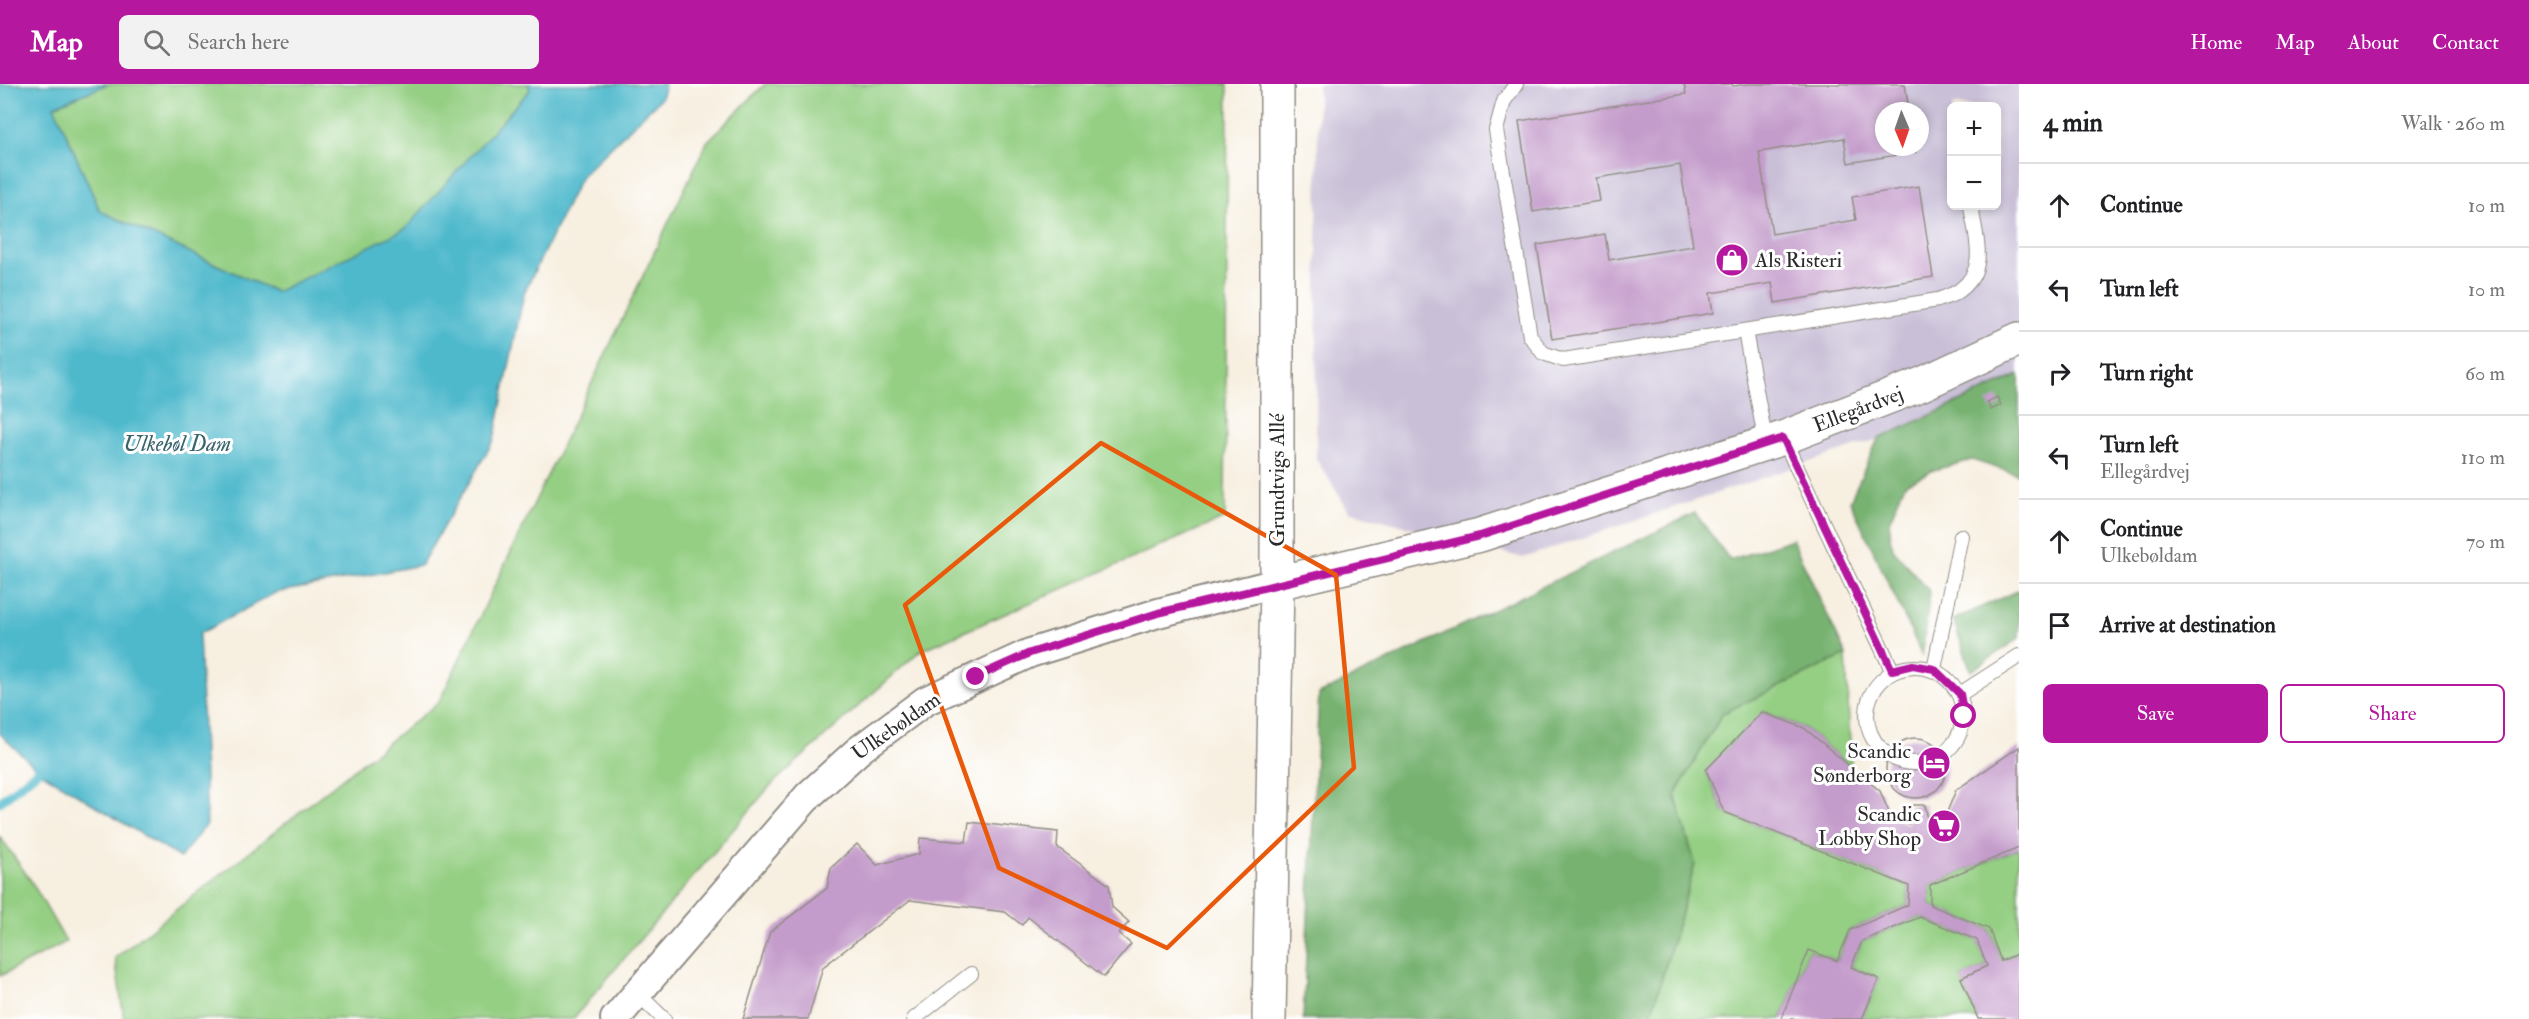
<!DOCTYPE html>
<meta charset="utf-8">
<style>
:root{--surface:#fff;--page:#f2f2f2;--text:#202124;--muted:#757577;--line:#e0e0e0;--accent:#b5179e}
body{margin:0;font-family:"IM FELL Double Pica",serif;background:var(--page);color:var(--text)}
.controls{position:absolute;right:18px;top:18px;display:grid;overflow:hidden;border-radius:9px;box-shadow:0 3px 9px #0003}
.controls button{width:54px;height:54px;display:grid;place-items:center;padding:0;border:0;border-bottom:2px solid var(--line);background:var(--surface);color:var(--text);font:30px sans-serif}
.compass{position:absolute;left:1875px;top:18px;width:54px;height:54px;border-radius:50%;background:var(--surface);box-shadow:0 3px 9px #0003;rotate:178deg}
.stop{position:absolute;width:18px;height:18px;margin:-14px;border:4px solid #b5179e;border-radius:50%;background:#fff}
.stop.end{background:#b5179e;border-color:#fff;box-shadow:0 2px 6px #0008}
.list{margin:0;padding:0;list-style:none}
h2{display:flex;justify-content:space-between;align-items:center;height:78px;margin:0;padding:0 24px;font-size:26px}
h2 small{font-size:20px;font-weight:400;color:var(--muted)}
.list li{display:grid;grid-template-columns:39px 1fr auto;gap:18px;align-items:center;box-sizing:border-box;height:84px;padding:0 24px;border-top:2px solid var(--line)}
.list b{display:block;font-size:22px;white-space:nowrap}
.list p{margin:0;font-size:20px;white-space:nowrap;color:var(--muted)}
.list em{font-size:20px;font-style:normal;color:var(--muted)}
.actions{display:flex;gap:12px;padding:18px 24px}
.actions a{flex:1;padding:14px 0;border:2px solid var(--accent);border-radius:9px;text-align:center;font-size:21px;color:var(--accent)}
.actions .main{background:var(--accent);color:#fff}
.icon{flex:none;width:33px;height:33px;fill:none;stroke:currentColor;stroke-width:2;stroke-linecap:round;stroke-linejoin:round}
.map{position:relative;flex:none;width:2019px;height:935px;overflow:hidden}
header{display:flex;align-items:center;gap:36px;box-sizing:border-box;height:84px;padding:0 30px;background:var(--accent);color:#fff}
header strong{font-size:28px}
nav{display:flex;gap:33px;margin-inline-start:auto;font-size:21px}
.search{width:420px;height:54px;background:var(--page);display:flex;align-items:center;gap:15px;box-sizing:border-box;padding:0 21px;border-radius:9px;color:var(--muted);font-size:22px}
main{display:flex}
aside{flex:1;background:var(--surface)}
.map>svg:first-child{display:block}
</style>
<header>
<strong>Map</strong>
<div class="search"><svg class="icon" aria-label="search" viewBox="0 0 24 24"><circle cx="10" cy="10" r="6"/><path d="M15 15l6 6"/></svg>Search here</div>
<nav><a>Home</a><a>Map</a><a>About</a><a>Contact</a></nav>
</header>
<main>
<div class="map">
<svg width="2019" height="935" viewBox="0 0 2019 935">
<rect width="100%" height="100%" fill="#fff"/>
<filter id="ink" filterUnits="userSpaceOnUse"><feTurbulence type="fractalNoise" baseFrequency=".0167" numOctaves="2"/><feDisplacementMap in="SourceGraphic" scale="12" xChannelSelector="R" yChannelSelector="G"/><feConvolveMatrix kernelMatrix="1 2 1 2 8 2 1 2 1" color-interpolation-filters="sRGB"/></filter>
<filter id="wash" filterUnits="userSpaceOnUse"><feTurbulence type="fractalNoise" baseFrequency=".008" numOctaves="4" result="noise"/><feDisplacementMap in="SourceGraphic" scale="24" xChannelSelector="R" yChannelSelector="G"/><feGaussianBlur stdDeviation="1.35" result="paint"/><feColorMatrix in="noise" values="0 0 0 0 0 0 0 0 0 0 0 0 0 0 0 0 0 1.4 0 .05"/><feComposite in="paint" operator="in"/></filter>
<g filter="url(#wash)">
<rect width="100%" height="100%" fill="#f7efe0"/>
<path fill="#c9bfd7" fill-rule="evenodd" d="M 1318,0 L 2019,0 L 2019,291 L 1878,355 L 1523,474 L 1349,427 L 1316,375 ZM 1952,22 L 1996,22 L 1996,122 L 1952,122 ZM 1884,27 L 1920,27 L 1920,63 L 1884,63 Z"/>
<path fill="#94cf83" stroke="#607d57" stroke-width="1.5" d="M 108,0 L 528,0 L 530,6 L 406,145 L 276,208 L 100,127 L 54,22 Z
M 765,0 L 1228,0 L 1225,434 L 920,567 L 771,701 L 573,935 L 124,935 L 115,874 L 439,618 L 707,58 Z
M 1846,571 L 1851,683 L 1804,644 L 1763,628 L 1706,687 L 1724,728 L 1909,802 L 1908,821 L 1850,846 L 1837,877 L 1809,866 L 1781,935 L 1650,935 L 1695,780 L 1675,711 L 1723,629 Z
M 0,753 L 31,797 L 66,858 L 0,892 Z
M 2019,764 L 2019,869 L 2001,877 L 1989,845 L 1930,821 L 1930,801 Z
M 1920,833 L 1977,856 L 1987,882 L 1961,894 L 1978,935 L 1862,935 L 1879,895 L 1851,883 L 1862,857 Z"/>
<path fill="#77b271" stroke="#516e4e" stroke-width="1.5" d="M 2019,291 L 2019,391 L 1972,376 L 1934,386 L 1905,400 L 1889,438 L 1893,465 L 1930,508 L 1922,571 L 1850,417 L 1878,355 Z
M 1695,429 L 1730,476 L 1792,455 L 1846,571 L 1723,629 L 1675,711 L 1695,780 L 1650,935 L 1303,935 L 1319,610 Z
M 2019,506 L 2019,554 L 1971,587 L 1953,536 Z"/>
<path fill="#4fb9cc" stroke="#3d727c" stroke-width="1.5" d="M 0,0 L 108,0 L 54,22 L 100,127 L 276,208 L 405,145 L 530,6 L 528,0 L 665,0 L 661,14 L 581,92 L 524,209 L 494,356 L 421,481 L 275,509 L 199,550 L 207,740 L 180,774 L 39,687 L 0,650 Z"/>
<g fill="none" stroke-linecap="round" stroke-linejoin="round">
<path stroke="#4fb9cc" stroke-width="9" d="M 0,718 L 48,678"/>
</g>
<g id="blocks">
<path fill="#c49ccb" d="M 1684,0 L 1732,0 L 1733,2 L 1748,0 L 1905,0 L 1909,27 L 1884,27 L 1884,63 L 1915,63 L 1916,68 L 1848,79 L 1844,54 L 1759,68 L 1772,150 L 1856,136 L 1852,113 L 1919,102 L 1933,193 L 1775,219 L 1772,199 L 1710,209 L 1713,229 L 1552,255 L 1537,161 L 1605,150 L 1609,176 L 1693,162 L 1680,81 L 1596,94 L 1600,117 L 1533,128 L 1519,37 L 1686,10 Z
M 1997,313 L 2001,321 L 1991,326 L 1987,318 Z
M 1762,628 L 1804,644 L 1880,707 L 1891,733 L 1908,740 L 1906,725 L 1913,721 L 1925,721 L 1929,740 L 1945,733 L 1956,706 L 2019,663 L 2019,764 L 1930,801 L 1930,821 L 1989,845 L 2001,877 L 2019,869 L 2019,935 L 1978,935 L 1961,894 L 1987,882 L 1977,856 L 1920,833 L 1862,857 L 1851,883 L 1879,895 L 1862,935 L 1781,935 L 1809,866 L 1837,877 L 1850,846 L 1908,821 L 1909,802 L 1724,728 L 1706,686 Z
M1886 684a30 30 0 1 1 60 0a30 30 0 1 1-60 0Z
M 969,738 L 1058,748 L 1057,763 L 1109,801 L 1112,823 L 1129,838 L 1119,850 L 1131,860 L 1104,893 L 1028,833 L 1022,841 L 1005,828 L 910,816 L 823,883 L 808,935 L 743,935 L 770,848 L 827,804 L 831,784 L 857,760 L 877,781 L 919,770 L 920,754 L 966,758 Z"/>
</g>
</g>
<g filter="url(#ink)">
<use href="#blocks" fill-opacity="0" stroke="#918d86" stroke-width="1.5"/>
<g fill="none" stroke-linecap="round" stroke-linejoin="round">
<g stroke="#918d86" stroke-width="16">
<path id="service" d="M 1516,0 L 1504,17 L 1496,46 L 1530,252 L 1543,269 L 1563,276 L 1938,216 C 1945,213 1954,211 1960,206 C 1989,185 1975,151 1971,122
M 1745,247 L 1766,360
M 1783,354 L 1892,586
M1867 631a48 48 0 1 1 96 0a48 48 0 1 1-96 0Z
M 1934,585 L 1961,452
M 1960,610 L 2019,572
M 637,909 L 664,935
M 914,935 L 971,890"/>
</g>
<g stroke="#918d86" stroke-width="32">
<path id="minor" d="M 615,935 L 808,712 L 859,666 L 925,617 L 1030,569 L 1158,529 L 1277,499"/>
</g>
<g stroke="#918d86" stroke-width="36">
<path id="tertiary" d="M 1277,499 L 1480,451 L 1783,354 L 1922,300 L 2019,255
M 1269,935 L 1277,499 L 1277,0"/>
</g>
<use href="#service" stroke="#fff" stroke-width="14"/>
<use href="#minor" stroke="#fff" stroke-width="28"/>
<use href="#tertiary" stroke="#fff" stroke-width="33"/>
</g>
</g>
<g fill="none" stroke-linecap="round" stroke-linejoin="round" filter="url(#ink)">
<path stroke="#b5179e" stroke-width="8" d="M 976,593 L 1030,569 L 1158,529 L 1480,452 L 1783,354 L 1892,586 L 1913,581 L 1934,585 L 1960,610 L 1964,632"/>
</g>
<path fill="none" stroke="#e8590c" stroke-width="4.5" stroke-linejoin="round" d="M 1101,359 L 1336,491 L 1354,684 L 1167,864 L 999,784 L 905,521 Z"/>
<defs>
<g id="shop-disc" transform="scale(1.725)"><circle r="9.5" fill="#b5179e" stroke="#fff"/><path d="M-5-2.5h2.3a2.7 3.5 0 0 1 5.4 0H5L5.5 6h-11ZM-1.5-2.5h3a1.5 2.3 0 0 0-3 0Z" fill="#fff"/></g>
<g id="hotel-disc" transform="scale(1.725)"><circle r="9.5" fill="#b5179e" stroke="#fff"/><path d="M-6-4.5h1.5V1H6V5H4.5V3h-9V5H-6ZM-4 0a1.8 1.8 0 1 1 3.6 0ZM.5 0V-2.5h3Q6-2.5 6 0Z" fill="#fff"/></g>
<g id="supermarket-disc" transform="scale(1.725)"><circle r="9.5" fill="#b5179e" stroke="#fff"/><path d="M-6-5.5h2.5l.6 2H6L4.5 2H-2.5L-4.4-4H-6ZM-1.5 3.2a1.3 1.3 0 1 0 .1 0ZM3 3.2a1.3 1.3 0 1 0 .1 0Z" fill="#fff"/></g>
</defs>
<g fill-rule="evenodd">
<use href="#shop-disc" x="1732" y="176"/>
<use href="#hotel-disc" x="1934" y="679"/>
<use href="#supermarket-disc" x="1944" y="742"/>
</g>
<g text-anchor="middle" stroke-width="6" stroke-linejoin="round" paint-order="stroke">
<g font-size="21" fill="#2b2b2b" stroke="#fff" text-anchor="end">
<text x="1755" y="183" text-anchor="start">Als Risteri</text>
<text x="1911" y="674">Scandic<tspan x="1911" dy="24">Sønderborg</tspan></text>
<text x="1921" y="737">Scandic<tspan x="1921" dy="24">Lobby Shop</tspan></text>
</g>
<g font-size="21" fill="#2b2b2b" stroke="#fff">
<text transform="translate(1858 325) rotate(-21)" y="7">Ellegårdvej</text>
<text transform="translate(1277 396) rotate(-90)" y="7">Grundtvigs Allé</text>
<text transform="translate(896 642) rotate(-35)" y="7">Ulkebøldam</text>
</g>
<g font-size="22" font-style="italic" fill="#39646b" stroke="#fff">
<text x="177" y="367">Ulkebøl Dam</text>
</g>
</g>
</svg>
<div class="controls">
<button>+</button>
<button>−</button>
</div>
<svg class="compass" viewBox="-18 -18 36 36"><path d="M0-13l5 13h-10z" fill="#e53935"/><path d="M0 13l5-13h-10z" fill="#757577"/></svg>
<div class="stop" style="left:1964px;top:632px"></div>
<div class="stop end" style="left:976px;top:593px"></div>
</div>
<aside>
<h2>4 min<small>Walk · 260 m</small></h2>
<ul class="list">
<li><svg class="icon" aria-label="ahead" viewBox="0 0 24 24"><path d="M12 20V5M6 11l6-6 6 6"/></svg><div><b>Continue</b></div><em>10 m</em></li>
<li><svg class="icon" aria-label="left" viewBox="0 0 24 24"><path d="M17 20v-9H6M10 6l-5 5 5 5"/></svg><div><b>Turn left</b></div><em>10 m</em></li>
<li><svg class="icon" aria-label="right" viewBox="0 0 24 24"><path d="M7 20v-9h11M14 6l5 5-5 5"/></svg><div><b>Turn right</b></div><em>60 m</em></li>
<li><svg class="icon" aria-label="left" viewBox="0 0 24 24"><path d="M17 20v-9H6M10 6l-5 5 5 5"/></svg><div><b>Turn left</b><p>Ellegårdvej</p></div><em>110 m</em></li>
<li><svg class="icon" aria-label="ahead" viewBox="0 0 24 24"><path d="M12 20V5M6 11l6-6 6 6"/></svg><div><b>Continue</b><p>Ulkebøldam</p></div><em>70 m</em></li>
<li><svg class="icon" aria-label="arrive" viewBox="0 0 24 24"><path d="M6 21V4h12l-3 4 3 4H6"/></svg><div><b>Arrive at destination</b></div></li>
</ul>
<div class="actions"><a class="main">Save</a><a>Share</a></div>
</aside>
</main>
